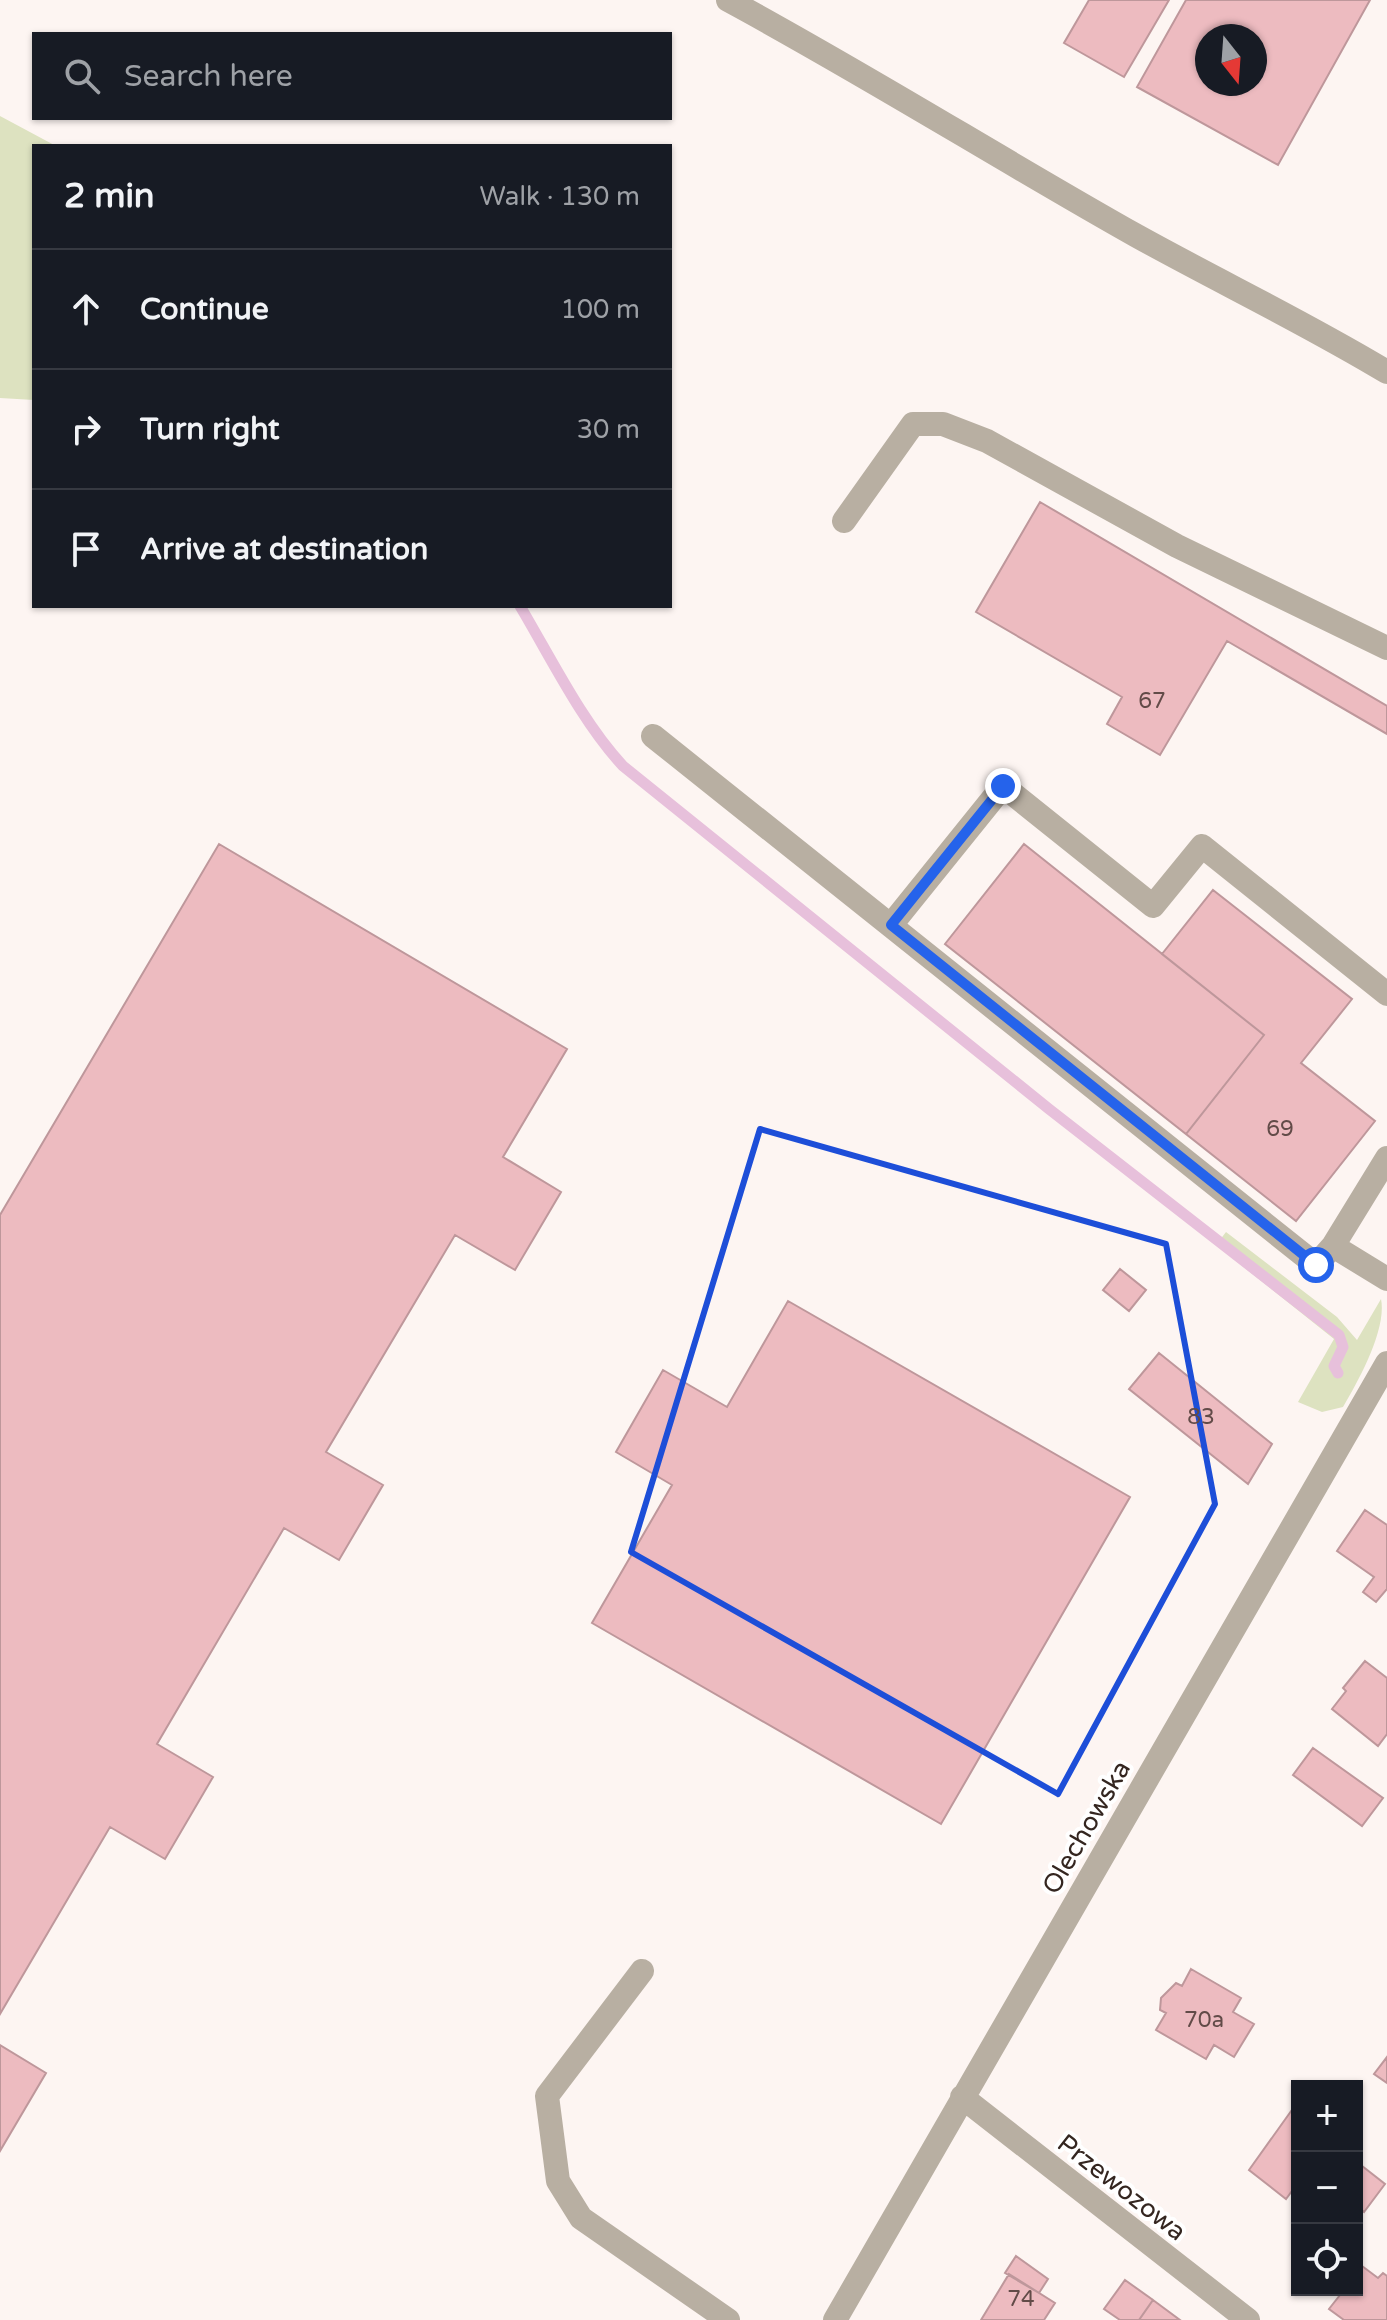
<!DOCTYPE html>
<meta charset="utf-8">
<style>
:root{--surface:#171b24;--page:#242831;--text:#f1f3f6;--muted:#9ea1a6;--line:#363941}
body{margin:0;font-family:"Varela Round",sans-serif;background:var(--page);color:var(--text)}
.controls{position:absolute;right:24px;bottom:24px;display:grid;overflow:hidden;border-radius:0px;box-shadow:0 2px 6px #0004}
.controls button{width:72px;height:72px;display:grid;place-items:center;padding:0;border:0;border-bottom:2px solid var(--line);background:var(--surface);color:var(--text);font:40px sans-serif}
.compass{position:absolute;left:1195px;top:24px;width:72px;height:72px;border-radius:50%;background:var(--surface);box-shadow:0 2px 6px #0004;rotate:163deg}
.stop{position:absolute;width:24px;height:24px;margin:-18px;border:6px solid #2563eb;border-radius:50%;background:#fff}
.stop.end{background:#2563eb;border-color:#fff;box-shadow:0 2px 8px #0008}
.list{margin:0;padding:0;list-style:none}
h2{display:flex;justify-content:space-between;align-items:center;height:104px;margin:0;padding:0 32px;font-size:34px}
h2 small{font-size:26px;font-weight:400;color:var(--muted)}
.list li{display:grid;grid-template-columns:52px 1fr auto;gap:24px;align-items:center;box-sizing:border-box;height:120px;padding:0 32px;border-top:2px solid var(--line)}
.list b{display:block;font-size:30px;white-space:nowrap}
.list em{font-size:26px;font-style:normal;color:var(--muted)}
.icon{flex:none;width:44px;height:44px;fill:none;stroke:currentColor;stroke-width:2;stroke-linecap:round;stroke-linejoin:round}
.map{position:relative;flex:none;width:1387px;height:2320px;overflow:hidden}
.search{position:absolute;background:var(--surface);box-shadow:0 2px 6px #0004;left:32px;top:32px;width:640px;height:88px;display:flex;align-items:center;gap:20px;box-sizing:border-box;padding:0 28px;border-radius:0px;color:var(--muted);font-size:30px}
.panel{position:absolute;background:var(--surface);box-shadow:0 2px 6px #0004;left:32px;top:144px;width:640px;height:464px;border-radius:0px}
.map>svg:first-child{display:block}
</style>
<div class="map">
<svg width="1387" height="2320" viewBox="0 0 1387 2320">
<rect width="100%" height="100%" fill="#fdf5f2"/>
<path fill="#dde2c0" d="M 0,116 L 56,146 L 34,146 L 34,400 L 0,398 Z
M 1226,1232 L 1337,1317 L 1357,1340 L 1381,1299 C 1387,1329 1359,1380 1343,1407 L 1322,1412 L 1298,1402 L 1334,1339 L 1216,1245 Z"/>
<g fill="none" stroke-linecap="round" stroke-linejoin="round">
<path stroke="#e7c0db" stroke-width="11" d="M 520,606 C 551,658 582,722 623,766 L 1049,1109 L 1339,1335 L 1343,1347 L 1334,1366 L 1338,1373"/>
</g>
<path fill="#edbbc0" stroke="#be979b" stroke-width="2" fill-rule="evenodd" d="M 1089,0 L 1169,0 L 1124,77 L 1064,43 Z
M 1186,0 L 1370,0 L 1278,165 L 1137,87 ZM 1207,36 L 1255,36 L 1255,84 L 1207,84 Z
M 1040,502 L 1387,706 L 1387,734 L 1227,641 L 1160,755 L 1107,724 L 1122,697 L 976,612 Z
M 219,844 L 567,1049 L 503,1157 L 561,1192 L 515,1270 L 455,1235 L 326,1452 L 383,1485 L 339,1560 L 284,1528 L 157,1744 L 213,1777 L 165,1859 L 110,1827 L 0,2014 L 0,1215 Z
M 1024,844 L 1264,1035 L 1186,1134 L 945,944 Z
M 1213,890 L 1352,999 L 1301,1063 L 1375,1121 L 1296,1221 L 1186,1134 L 1264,1035 L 1162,954 Z
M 1120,1269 L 1146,1290 L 1129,1311 L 1103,1290 Z
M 788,1301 L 1130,1497 L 941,1824 L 592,1623 L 672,1485 L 616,1452 L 663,1370 L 727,1407 Z
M 1159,1353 L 1272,1444 L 1248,1484 L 1129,1389 Z
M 1365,1510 L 1387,1525 L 1387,1589 L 1376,1602 L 1363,1592 L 1374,1577 L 1337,1551 Z
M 1365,1661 L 1387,1678 L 1387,1734 L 1378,1746 L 1332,1709 L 1346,1691 L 1343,1688 Z
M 1313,1748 L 1383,1798 L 1362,1826 L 1293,1775 Z
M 1191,1969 L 1241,1998 L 1233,2012 L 1254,2024 L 1234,2057 L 1214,2045 L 1206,2059 L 1156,2030 L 1166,2013 L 1160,2010 L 1161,1998 L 1176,1983 L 1182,1986 Z
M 0,2045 L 46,2073 L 0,2151 Z
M 1387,2057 L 1387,2083 L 1374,2074 Z
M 1294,2107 L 1297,2110 L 1297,2184 L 1286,2199 L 1249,2170 Z
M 1357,2162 L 1385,2184 L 1364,2212 L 1357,2206 Z
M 1016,2256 L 1048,2279 L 1039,2293 L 1005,2273 Z
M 1362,2266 L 1378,2278 L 1383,2273 L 1387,2276 L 1387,2320 L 1344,2320 L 1329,2309 L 1344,2290 L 1357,2290 L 1357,2273 Z
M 1009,2274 L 1055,2303 L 1044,2320 L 981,2320 Z
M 1125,2280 L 1153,2300 L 1139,2320 L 1120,2320 L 1104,2309 Z
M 1153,2300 L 1180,2320 L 1139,2320 Z"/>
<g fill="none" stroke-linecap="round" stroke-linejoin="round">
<path stroke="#b8afa2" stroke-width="24" d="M 728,0 C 867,75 1000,159 1137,236 C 1220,282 1306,323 1387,372
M 844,521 L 913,424 L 943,424 L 987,441 L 1177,546 L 1387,648
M 653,736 L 1316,1265 L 1333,1246 L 1387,1279
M 891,925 L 1003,786 L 1153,906 L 1202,846 L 1387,994
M 1333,1246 L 1387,1158
M 642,1971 L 547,2096 L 558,2181 L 581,2218 L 728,2320
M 962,2097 L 1248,2320
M 835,2320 L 1387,1363"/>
</g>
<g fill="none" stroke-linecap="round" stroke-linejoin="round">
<path stroke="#2563eb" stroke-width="10" d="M 1003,786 L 891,925 L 1316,1265"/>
</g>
<path fill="none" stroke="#1d4ed8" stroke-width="6" stroke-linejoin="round" d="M 760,1129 L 1166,1244 L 1215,1504 L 1058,1794 L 631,1552 Z"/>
<g text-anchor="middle" stroke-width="8" stroke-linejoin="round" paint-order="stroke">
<g font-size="22" fill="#624b48">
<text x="1152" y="708">67</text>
<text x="1280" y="1136">69</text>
<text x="1201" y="1424">83</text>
<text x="1204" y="2027">70a</text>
<text x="1021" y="2306">74</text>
</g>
<g font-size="26" fill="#342620" stroke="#fff">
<text transform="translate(1086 1827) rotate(-60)" y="9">Olechowska</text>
<text transform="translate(1122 2187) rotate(38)" y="9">Przewozowa</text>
</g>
</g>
</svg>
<div class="controls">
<button>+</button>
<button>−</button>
<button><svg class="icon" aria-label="locate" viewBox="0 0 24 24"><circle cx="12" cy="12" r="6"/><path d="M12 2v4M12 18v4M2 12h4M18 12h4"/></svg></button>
</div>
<svg class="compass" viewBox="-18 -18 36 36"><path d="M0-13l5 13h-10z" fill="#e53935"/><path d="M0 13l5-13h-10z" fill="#9ea1a6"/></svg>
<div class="stop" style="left:1316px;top:1265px"></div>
<div class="stop end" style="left:1003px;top:786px"></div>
<div class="search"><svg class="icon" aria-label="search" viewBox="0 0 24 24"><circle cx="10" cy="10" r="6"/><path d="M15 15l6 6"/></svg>Search here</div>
<section class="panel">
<h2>2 min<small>Walk · 130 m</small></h2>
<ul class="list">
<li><svg class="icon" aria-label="ahead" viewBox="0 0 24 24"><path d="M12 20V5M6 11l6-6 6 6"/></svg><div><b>Continue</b></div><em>100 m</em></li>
<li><svg class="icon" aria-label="right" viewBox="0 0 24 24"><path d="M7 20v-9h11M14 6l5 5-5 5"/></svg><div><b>Turn right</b></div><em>30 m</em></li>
<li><svg class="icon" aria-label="arrive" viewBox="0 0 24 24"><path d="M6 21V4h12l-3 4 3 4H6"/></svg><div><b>Arrive at destination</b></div></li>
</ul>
</section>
</div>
